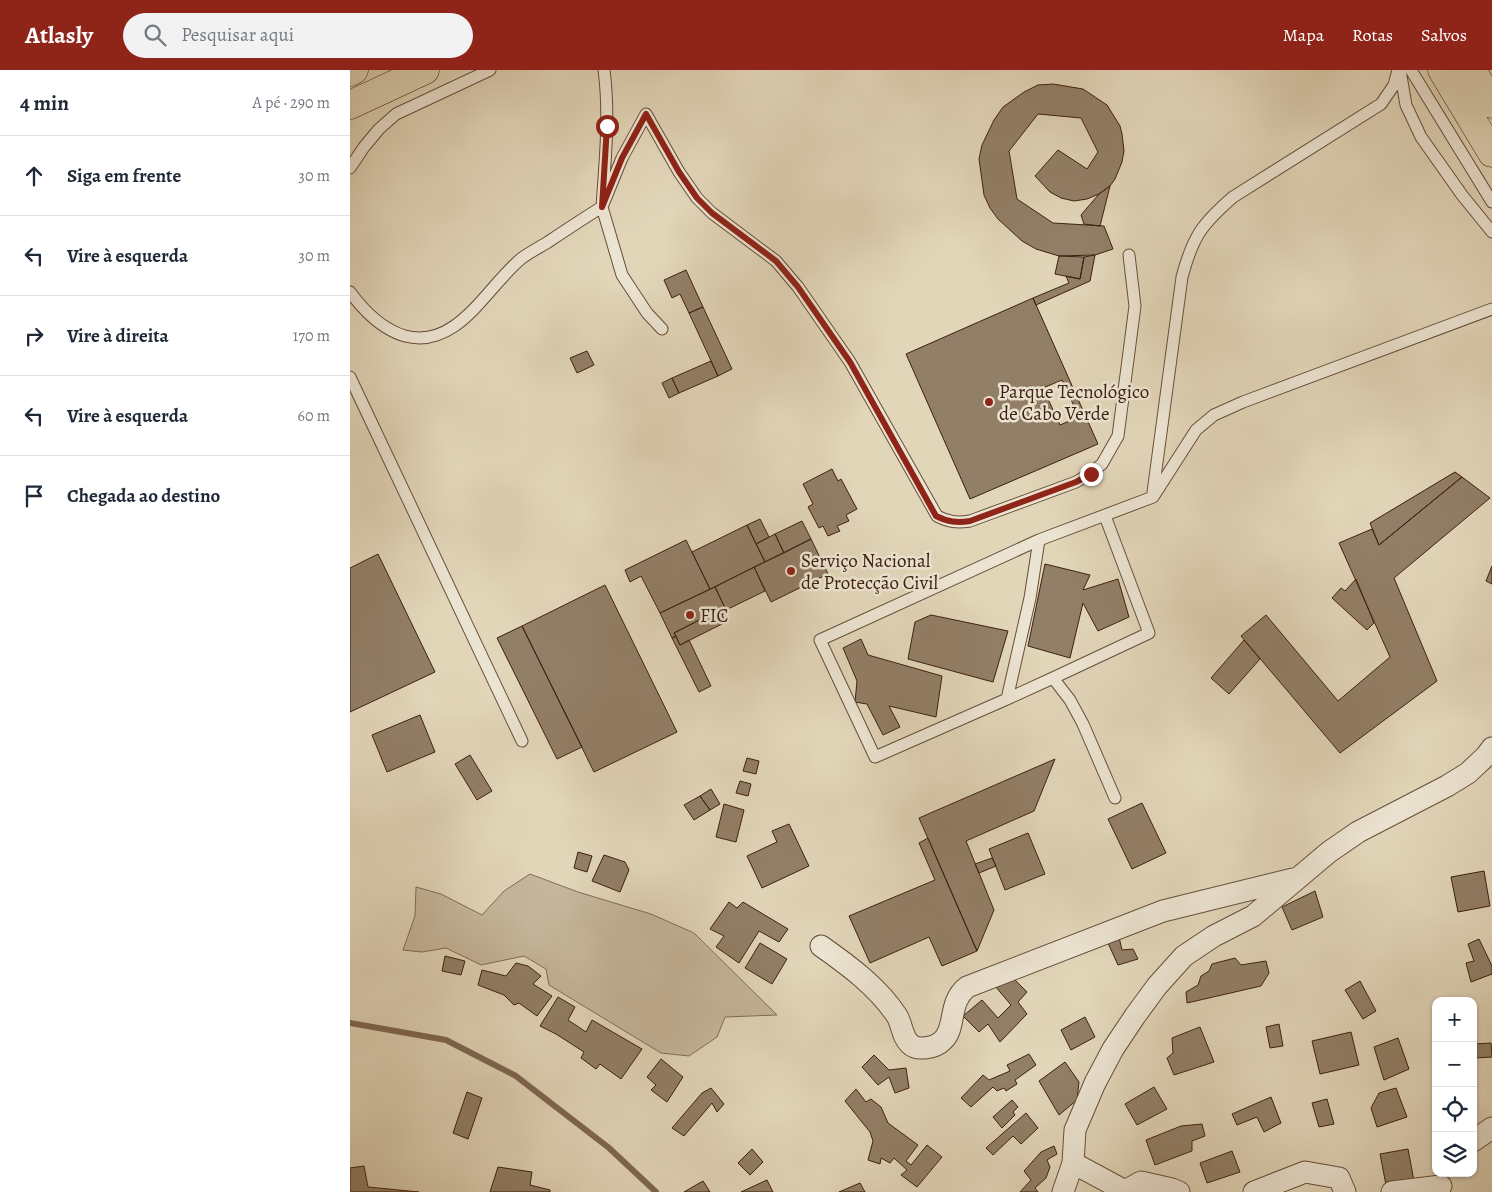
<!DOCTYPE html>
<html lang="pt">
<meta charset="utf-8">
<style>
:root{--surface:#fff;--page:#f2f2f3;--text:#1f2937;--muted:#747a83;--line:#e0e1e3;--accent:#8f2418}
body{margin:0;font-family:Alegreya,serif;background:var(--page);color:var(--text)}
.controls{position:absolute;right:15px;bottom:15px;display:grid;overflow:hidden;border-radius:10px;box-shadow:0 1px 4px #0004}
.controls button{width:45px;height:45px;display:grid;place-items:center;padding:0;border:0;border-bottom:1px solid var(--line);background:var(--surface);color:var(--text);font:25px sans-serif}
.stop{position:absolute;width:15px;height:15px;margin:-11px;border:4px solid #8f2418;border-radius:50%;background:#fff}
.stop.end{background:#8f2418;border-color:#fff;box-shadow:0 1px 5px #0008}
.list{margin:0;padding:0;list-style:none}
h2{display:flex;justify-content:space-between;align-items:center;height:65px;margin:0;padding:0 20px;font-size:21px}
h2 small{font-size:16px;font-weight:400;color:var(--muted)}
.list li{display:grid;grid-template-columns:32px 1fr auto;gap:15px;align-items:center;box-sizing:border-box;height:80px;padding:0 20px;border-top:1px solid var(--line)}
.list b{display:block;font-size:19px;white-space:nowrap}
.list em{font-size:16px;font-style:normal;color:var(--muted)}
.icon{flex:none;width:28px;height:28px;fill:none;stroke:currentColor;stroke-width:2;stroke-linecap:round;stroke-linejoin:round}
.map{position:relative;flex:none;width:1142px;height:1122px;overflow:hidden}
header{display:flex;align-items:center;gap:30px;box-sizing:border-box;height:70px;padding:0 25px;background:var(--accent);color:#fff}
header strong{font-size:24px}
nav{display:flex;gap:28px;margin-inline-start:auto;font-size:18px}
.search{width:350px;height:45px;background:var(--page);display:flex;align-items:center;gap:12px;box-sizing:border-box;padding:0 18px;border-radius:28px;color:var(--muted);font-size:19px}
main{display:flex}
aside{flex:1;background:var(--surface)}
.map>svg:first-child{display:block}
</style>
<header>
<strong>Atlasly</strong>
<div class="search"><svg class="icon" aria-label="search" viewBox="0 0 24 24"><circle cx="10" cy="10" r="6"/><path d="M15 15l6 6"/></svg>Pesquisar aqui</div>
<nav><a>Mapa</a><a>Rotas</a><a>Salvos</a></nav>
</header>
<main>
<aside>
<h2>4 min<small>A pé · 290 m</small></h2>
<ul class="list">
<li><svg class="icon" aria-label="ahead" viewBox="0 0 24 24"><path d="M12 20V5M6 11l6-6 6 6"/></svg><div><b>Siga em frente</b></div><em>30 m</em></li>
<li><svg class="icon" aria-label="left" viewBox="0 0 24 24"><path d="M17 20v-9H6M10 6l-5 5 5 5"/></svg><div><b>Vire à esquerda</b></div><em>30 m</em></li>
<li><svg class="icon" aria-label="right" viewBox="0 0 24 24"><path d="M7 20v-9h11M14 6l5 5-5 5"/></svg><div><b>Vire à direita</b></div><em>170 m</em></li>
<li><svg class="icon" aria-label="left" viewBox="0 0 24 24"><path d="M17 20v-9H6M10 6l-5 5 5 5"/></svg><div><b>Vire à esquerda</b></div><em>60 m</em></li>
<li><svg class="icon" aria-label="arrive" viewBox="0 0 24 24"><path d="M6 21V4h12l-3 4 3 4H6"/></svg><div><b>Chegada ao destino</b></div></li>
</ul>
</aside>
<div class="map">
<svg width="1142" height="1122" viewBox="0 0 1142 1122">
<rect width="100%" height="100%" fill="#e2d6b9"/>
<filter id="stains"><feTurbulence type="fractalNoise" baseFrequency=".004" numOctaves="4"/><feColorMatrix values="0 0 0 0 .2 0 0 0 0 .09 0 0 0 0 .02 0 0 0 .5 -.17"/></filter>
<radialGradient id="worn" r=".72"><stop offset=".6" stop-color="#630" stop-opacity="0"/><stop offset="1" stop-color="#630" stop-opacity=".3"/></radialGradient>
<path fill="#c6b79c" stroke="#816c56" d="M 180,804 L 228,822 L 301,844 L 344,863 L 427,945 L 375,947 L 367,967 L 339,986 L 311,983 L 199,915 L 196,899 L 174,886 L 131,895 L 96,878 L 72,882 L 53,880 L 65,846 L 66,817 L 91,824 L 132,845 L 154,821 Z"/>
<g fill="none" stroke-linecap="round" stroke-linejoin="round">
<path stroke="#7e6852" stroke-width="6" d="M 0,953 L 96,970 L 166,1006 L 258,1077 L 306,1122"/>
</g>
<path fill="#927f67" stroke="#3c200f" fill-rule="evenodd" d="M 703,14 L 733,19 L 757,35 L 770,56 L 772,64 L 774,81 L 772,92 L 765,109 L 760,116 L 749,124 L 737,129 L 724,131 L 711,128 L 700,122 L 685,106 L 708,80 L 737,99 L 748,82 L 731,48 L 688,44 L 659,81 L 667,129 L 703,153 L 754,156 L 763,179 L 745,185 L 709,186 L 686,179 L 672,171 L 648,149 L 640,138 L 634,125 L 629,89 L 632,75 L 644,50 L 653,37 L 674,22 L 688,15 Z
M 760,116 L 750,156 L 734,154 L 731,145 L 749,124 Z
M 745,185 L 740,211 L 686,235 L 683,228 L 719,213 L 716,206 L 730,209 L 734,187 Z
M 709,186 L 734,187 L 730,209 L 705,204 Z
M 336,200 L 353,237 L 339,243 L 330,224 L 322,228 L 314,210 Z
M 683,228 L 748,374 L 620,429 L 556,284 ZM 712,310 L 729,347 L 710,355 L 693,318 Z
M 353,237 L 382,299 L 368,306 L 339,243 Z
M 237,281 L 244,295 L 227,303 L 220,288 Z
M 361,291 L 368,306 L 329,323 L 322,308 Z
M 322,308 L 329,323 L 319,328 L 312,313 Z
M 482,399 L 488,411 L 491,409 L 507,439 L 496,445 L 499,451 L 487,456 L 490,461 L 478,466 L 473,456 L 469,458 L 458,437 L 463,434 L 453,414 Z
M 1105,402 L 1112,407 L 1029,475 L 1020,453 Z
M 1112,407 L 1140,428 L 1044,508 L 1087,611 L 990,683 L 891,566 L 916,545 L 988,631 L 1040,587 L 989,473 L 1022,459 L 1029,475 Z
M 410,449 L 419,467 L 406,474 L 397,455 Z
M 452,451 L 461,469 L 434,483 L 425,464 Z
M 397,455 L 415,492 L 360,519 L 342,482 Z
M 425,464 L 434,483 L 415,492 L 406,474 Z
M 461,469 L 478,504 L 421,532 L 404,497 Z
M 336,470 L 360,519 L 310,543 L 291,506 L 280,512 L 275,500 Z
M 28,484 L 85,602 L 0,642 L 0,498 Z
M 695,494 L 740,505 L 733,520 L 768,509 L 779,547 L 748,561 L 733,533 L 720,588 L 678,576 Z
M 1142,496 L 1142,514 L 1136,511 Z
M 404,497 L 415,521 L 376,540 L 365,517 Z
M 1006,509 L 1024,553 L 1017,560 L 982,528 L 991,518 L 995,521 Z
M 255,515 L 327,662 L 244,702 L 172,556 Z
M 365,517 L 377,542 L 372,545 L 369,540 L 324,563 L 326,566 L 322,568 L 310,543 Z
M 369,540 L 376,552 L 330,575 L 324,563 Z
M 581,545 L 658,561 L 643,612 L 558,589 L 565,552 Z
M 172,556 L 232,677 L 207,689 L 147,568 Z
M 326,566 L 330,575 L 339,570 L 361,616 L 349,622 L 322,568 Z
M 511,569 L 518,585 L 592,606 L 586,647 L 539,636 L 550,657 L 533,665 L 517,634 L 505,632 L 507,611 L 493,578 Z
M 894,570 L 910,589 L 879,624 L 861,608 Z
M 70,645 L 85,682 L 37,702 L 22,665 Z
M 120,685 L 142,721 L 127,730 L 105,694 Z
M 397,688 L 409,691 L 406,704 L 393,701 Z
M 705,689 L 684,741 L 616,771 L 644,840 L 627,881 L 569,748 Z
M 390,711 L 401,714 L 398,726 L 386,723 Z
M 361,719 L 370,734 L 360,740 L 350,726 Z
M 350,726 L 360,740 L 344,750 L 334,735 Z
M 792,733 L 816,783 L 782,799 L 758,749 Z
M 374,734 L 394,740 L 386,772 L 366,767 Z
M 439,754 L 459,796 L 412,818 L 397,786 L 427,772 L 422,761 Z
M 678,763 L 695,804 L 655,820 L 639,779 Z
M 578,768 L 627,881 L 592,896 L 579,867 L 520,893 L 499,846 L 585,810 L 569,773 Z
M 228,782 L 242,786 L 237,802 L 224,798 Z
M 254,785 L 275,792 L 279,800 L 270,822 L 242,811 Z
M 642,788 L 646,796 L 629,803 L 625,794 Z
M 1134,801 L 1140,836 L 1108,842 L 1101,807 Z
M 965,821 L 973,847 L 942,860 L 932,837 Z
M 379,832 L 387,838 L 393,832 L 438,859 L 429,872 L 409,861 L 389,893 L 366,877 L 374,866 L 360,859 Z
M 769,867 L 772,880 L 783,879 L 788,889 L 768,895 L 758,873 Z
M 1129,869 L 1142,896 L 1142,904 L 1121,912 L 1116,893 L 1124,891 L 1118,874 Z
M 410,873 L 437,889 L 422,914 L 395,898 Z
M 95,886 L 115,891 L 111,905 L 92,901 Z
M 885,888 L 891,895 L 916,891 L 919,903 L 911,916 L 837,933 L 836,922 L 848,915 L 851,906 L 859,901 L 862,894 Z
M 166,893 L 178,896 L 191,906 L 183,914 L 202,926 L 187,946 L 169,933 L 164,935 L 154,925 L 128,915 L 132,900 L 156,906 Z
M 659,904 L 677,922 L 668,932 L 677,944 L 650,972 L 638,954 L 629,962 L 613,946 L 632,930 L 648,948 L 661,935 L 645,916 Z
M 1010,911 L 1026,941 L 1013,949 L 995,920 Z
M 208,927 L 225,937 L 218,950 L 236,962 L 242,950 L 292,979 L 271,1009 L 250,994 L 246,999 L 231,988 L 234,982 L 206,964 L 190,956 Z
M 735,947 L 745,967 L 721,980 L 711,960 Z
M 929,954 L 933,976 L 920,978 L 916,957 Z
M 850,957 L 864,992 L 824,1005 L 817,988 L 823,983 L 822,968 Z
M 1001,962 L 1009,995 L 970,1004 L 962,971 Z
M 1048,968 L 1059,999 L 1034,1010 L 1024,977 Z
M 1141,973 L 1142,987 L 1125,988 L 1124,974 Z
M 679,984 L 686,995 L 665,1010 L 667,1014 L 656,1021 L 654,1018 L 647,1021 L 643,1017 L 621,1037 L 611,1028 L 633,1005 L 639,1010 L 660,1001 L 657,995 Z
M 524,985 L 539,1000 L 556,998 L 559,1018 L 545,1023 L 539,1007 L 528,1015 L 512,997 Z
M 311,989 L 333,1007 L 317,1032 L 301,1020 L 306,1015 L 297,1007 Z
M 715,992 L 729,1012 L 727,1030 L 709,1045 L 689,1011 Z
M 804,1017 L 817,1039 L 787,1055 L 775,1034 Z
M 361,1018 L 374,1034 L 367,1042 L 362,1033 L 334,1066 L 322,1058 L 352,1023 Z
M 1046,1018 L 1057,1047 L 1027,1057 L 1021,1038 L 1029,1023 Z
M 506,1019 L 516,1032 L 521,1029 L 531,1037 L 538,1053 L 568,1075 L 556,1091 L 561,1095 L 577,1075 L 592,1087 L 567,1117 L 551,1105 L 557,1100 L 544,1088 L 540,1093 L 531,1088 L 530,1094 L 518,1090 L 523,1071 L 520,1062 L 495,1031 Z
M 117,1022 L 132,1028 L 118,1069 L 103,1063 Z
M 921,1027 L 931,1053 L 914,1062 L 907,1047 L 887,1055 L 882,1044 Z
M 977,1029 L 984,1054 L 969,1057 L 962,1033 Z
M 662,1030 L 668,1037 L 663,1042 L 665,1045 L 652,1058 L 643,1047 Z
M 676,1043 L 688,1058 L 671,1074 L 663,1066 L 643,1085 L 636,1078 Z
M 852,1054 L 855,1066 L 842,1071 L 842,1081 L 805,1095 L 796,1070 L 831,1056 Z
M 704,1076 L 707,1084 L 697,1090 L 700,1097 L 696,1108 L 685,1118 L 688,1122 L 670,1122 L 681,1110 L 674,1101 L 691,1082 Z
M 402,1079 L 413,1092 L 400,1105 L 388,1093 Z
M 1058,1079 L 1064,1111 L 1036,1115 L 1030,1084 Z
M 882,1081 L 890,1102 L 857,1113 L 850,1093 Z
M 14,1096 L 18,1117 L 69,1122 L 0,1122 L 0,1098 Z
M 148,1097 L 182,1102 L 180,1115 L 200,1120 L 200,1122 L 140,1122 Z
M 417,1110 L 423,1122 L 391,1122 Z
M 353,1111 L 360,1122 L 334,1122 Z
M 510,1113 L 515,1122 L 489,1122 Z"/>
<g fill="none" stroke-linecap="round" stroke-linejoin="round">
<g stroke="#664e3a" stroke-width="13">
<path id="service" d="M 254,0 C 260,45 255,91 252,137 L 272,88 L 296,44 L 329,102 L 347,128 L 362,143 L 426,191 L 448,217 L 500,292 L 587,446 C 598,452 607,453 620,451 L 726,412 L 741,403 L 752,394 L 768,366 L 785,236 L 779,185
M 1050,0 L 1056,35 L 1071,67 L 1112,125 L 1142,162
M 1061,0 L 1142,132
M 0,98 L 14,77 L 29,59 L 46,44 L 140,0
M 0,222 C 14,241 31,259 55,266 C 108,280 137,216 172,188 C 180,182 190,177 198,172 C 216,160 234,148 252,137 L 272,205 L 297,243 L 312,259
M 0,307 L 172,671
M 803,422 L 832,207 C 843,166 852,154 883,127 L 1031,34 L 1044,15 L 1048,0
M 703,608 L 799,563 L 755,446
M 657,629 L 525,687 L 470,570 L 689,470
M 765,728 L 733,654 L 720,630 L 703,608 L 657,629 L 680,528 L 689,470 L 803,427 L 846,360 L 864,345 L 893,332 L 1142,239"/>
</g>
<g stroke="#664e3a" stroke-width="23">
<path id="minor" d="M 471,876 C 498,895 528,917 547,946 C 552,954 552,967 560,974 C 567,981 585,978 592,971 C 607,959 597,933 617,917 L 813,841 L 943,809
M 1123,1071 L 1142,1058
M 723,1093 L 775,1121 L 791,1112 L 822,1119 L 829,1122
M 713,1122 L 723,1093 L 725,1060 L 745,1013 L 763,979 L 785,946 L 807,916 L 834,886 L 864,866 L 903,846 L 979,782 L 1008,762 L 1097,716 L 1118,703 L 1136,686 L 1142,678
M 904,1122 L 955,1102 L 989,1108 L 995,1122
M 1042,1122 L 1091,1116"/>
</g>
<g stroke="#3c200f" stroke-width="29">
<path id="primary" d="M 1092,0 L 1142,83
M 1122,0 L 1142,34"/>
</g>
<g stroke="#3c200f" stroke-width="29">
<path id="trunk" d="M 0,2 L 4,0
M 0,35 L 75,0"/>
</g>
<use href="#service" stroke="#ece4d2" stroke-width="11"/>
<use href="#minor" stroke="#ece4d2" stroke-width="21"/>
<use href="#primary" stroke="#e2d6b9" stroke-width="28"/>
<use href="#trunk" stroke="#e2d6b9" stroke-width="28"/>
</g>
<g fill="none" stroke-linecap="round" stroke-linejoin="round">
<path stroke="#8f2418" stroke-width="6" d="M 257,56 L 252,137 L 272,88 L 296,44 L 329,102 L 347,128 L 362,143 L 426,191 L 448,217 L 500,292 L 586,446 C 598,452 607,453 620,451 L 726,412 L 741,404"/>
</g>
<g fill="#8f2418" stroke="#ece4d2" stroke-width="2">
<circle cx="639" cy="332" r="5"/>
<circle cx="441" cy="501" r="5"/>
<circle cx="340" cy="545" r="5"/>
</g>
<g text-anchor="middle" stroke-width="5" stroke-linejoin="round" paint-order="stroke">
<g font-size="19" fill="#3c200f" stroke="#ece4d2" text-anchor="start">
<text x="649" y="328">Parque Tecnológico<tspan x="649" dy="22">de Cabo Verde</tspan></text>
<text x="451" y="497">Serviço Nacional<tspan x="451" dy="22">de Protecção Civil</tspan></text>
<text x="350" y="552">FIC</text>
</g>
</g>
<rect width="100%" height="100%" filter="url(#stains)"/>
<rect width="100%" height="100%" fill="url(#worn)"/>
</svg>
<div class="controls">
<button>+</button>
<button>−</button>
<button><svg class="icon" aria-label="locate" viewBox="0 0 24 24"><circle cx="12" cy="12" r="6"/><path d="M12 2v4M12 18v4M2 12h4M18 12h4"/></svg></button>
<button><svg class="icon" aria-label="layers" viewBox="0 0 24 24"><path d="M12 4l9 5-9 5-9-5zM3 14l9 5 9-5"/></svg></button>
</div>
<div class="stop" style="left:257px;top:56px"></div>
<div class="stop end" style="left:741px;top:404px"></div>
</div>
</main>
